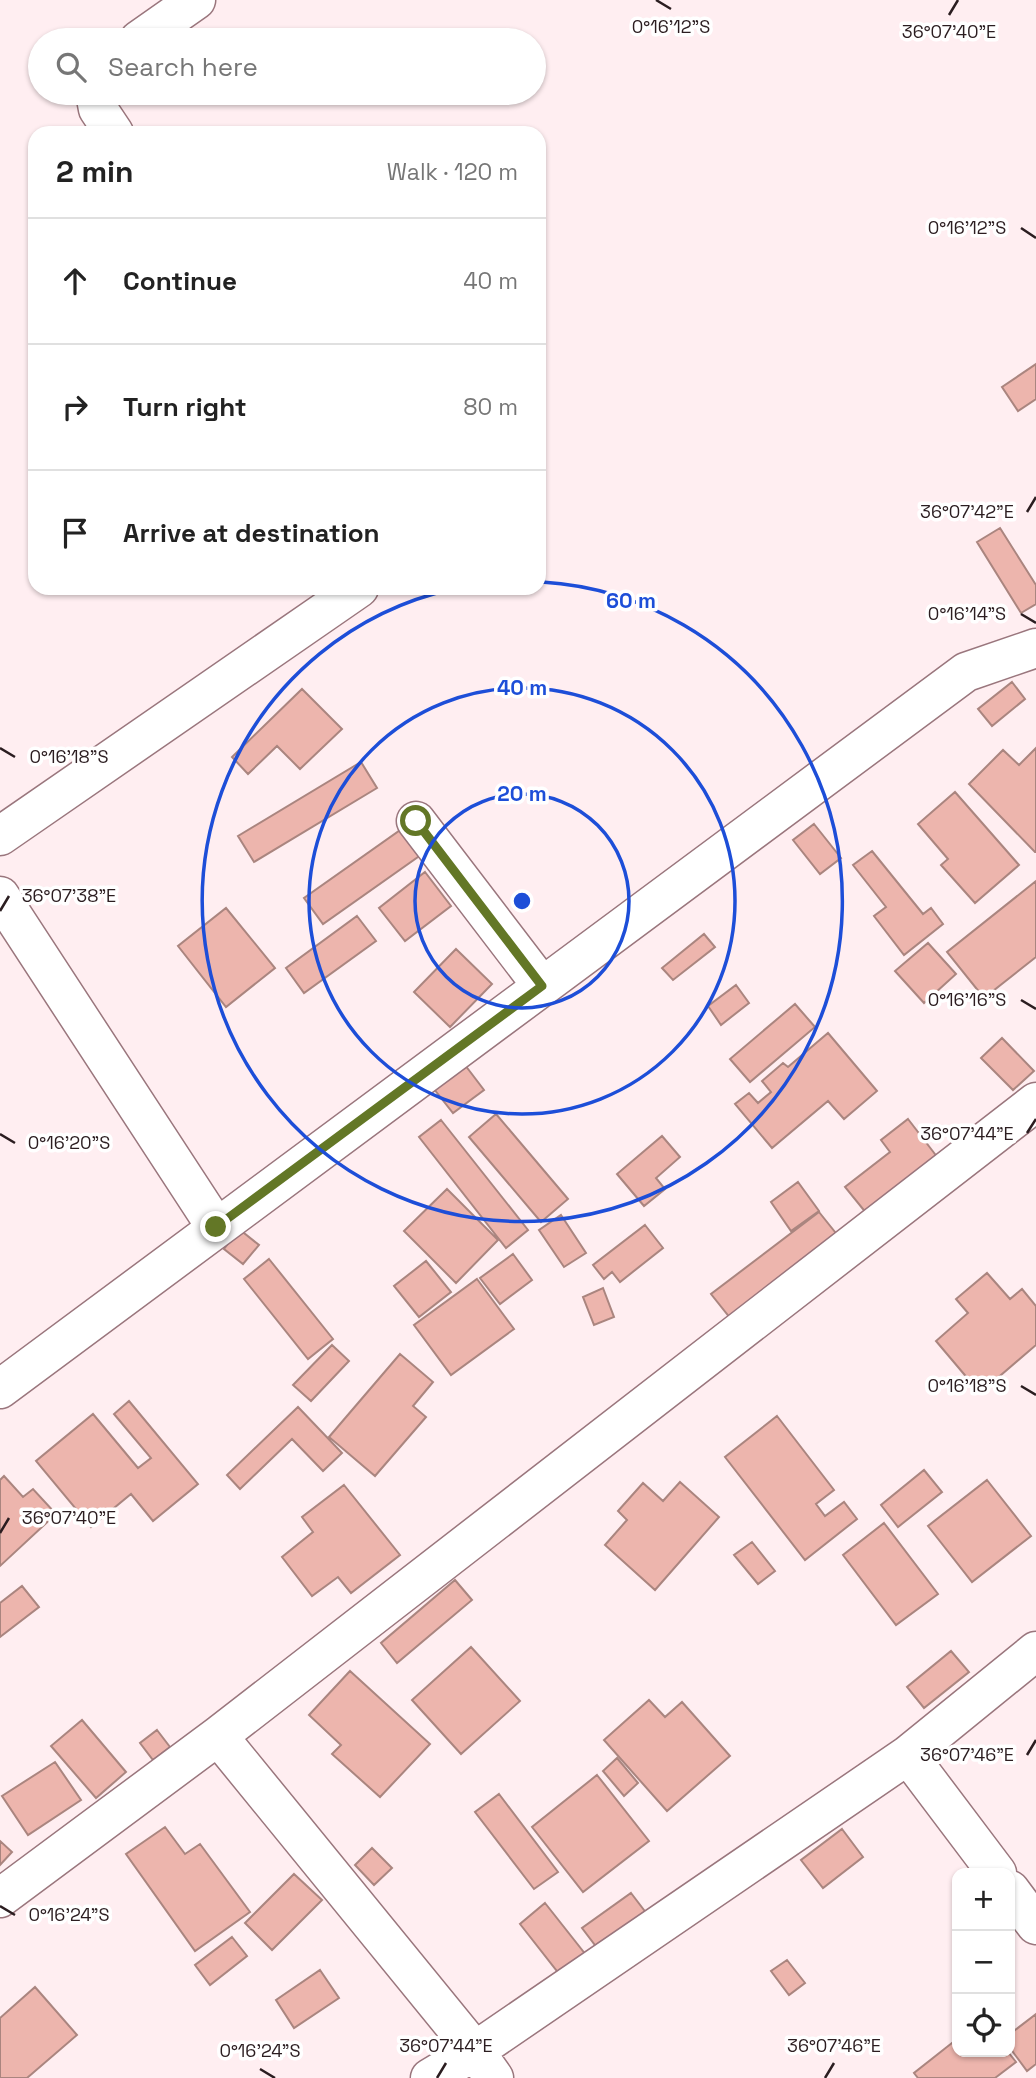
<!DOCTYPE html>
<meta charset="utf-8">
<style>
:root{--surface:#fff;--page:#f6f6f6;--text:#222;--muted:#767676;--line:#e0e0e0}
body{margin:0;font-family:"Space Grotesk",sans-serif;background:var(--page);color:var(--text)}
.controls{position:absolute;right:21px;bottom:21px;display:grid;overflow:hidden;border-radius:14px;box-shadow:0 2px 5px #0004}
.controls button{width:63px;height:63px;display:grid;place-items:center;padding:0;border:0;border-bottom:2px solid var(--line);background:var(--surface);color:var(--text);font:35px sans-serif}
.stop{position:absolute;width:21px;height:21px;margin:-16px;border:5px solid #637726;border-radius:50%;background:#fff}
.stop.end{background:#637726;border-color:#fff;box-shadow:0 2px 7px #0008}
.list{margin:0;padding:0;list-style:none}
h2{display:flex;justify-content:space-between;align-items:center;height:91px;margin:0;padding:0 28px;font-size:30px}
h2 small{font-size:23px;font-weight:400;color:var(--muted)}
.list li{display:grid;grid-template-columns:46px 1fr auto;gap:21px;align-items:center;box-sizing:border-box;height:126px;padding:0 28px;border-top:2px solid var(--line)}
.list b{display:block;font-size:26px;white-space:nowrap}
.list em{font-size:23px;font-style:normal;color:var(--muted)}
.icon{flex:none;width:38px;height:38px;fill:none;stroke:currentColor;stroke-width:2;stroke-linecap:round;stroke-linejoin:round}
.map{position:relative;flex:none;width:1036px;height:2078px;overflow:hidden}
.search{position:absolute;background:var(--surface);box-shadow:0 2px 5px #0004;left:28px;top:28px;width:518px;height:77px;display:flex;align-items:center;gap:18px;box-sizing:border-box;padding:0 24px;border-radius:38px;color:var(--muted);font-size:26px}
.panel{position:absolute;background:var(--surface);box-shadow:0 2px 5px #0004;left:28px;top:126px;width:518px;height:469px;border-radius:21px}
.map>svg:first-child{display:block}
</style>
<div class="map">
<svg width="1036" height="2078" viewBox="0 0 1036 2078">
<rect width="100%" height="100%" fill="#ffeef1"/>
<path fill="#edb5ad" stroke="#aa857f" stroke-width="2" d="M 1036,364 L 1036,399 L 1018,411 L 1002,387 Z
M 1000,528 L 1036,585 L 1036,604 L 1021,613 L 977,542 Z
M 1012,682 L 1025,699 L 992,726 L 978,709 Z
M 302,689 L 342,729 L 300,769 L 277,746 L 248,774 L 232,757 Z
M 1036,748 L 1036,852 L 1035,852 L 969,784 L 1003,750 L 1019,765 Z
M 361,762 L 377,788 L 254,862 L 238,836 Z
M 955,792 L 1019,865 L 975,903 L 941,865 L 948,859 L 918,824 Z
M 814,824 L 841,858 L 820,874 L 793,840 Z
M 406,826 L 425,852 L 323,924 L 304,898 Z
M 872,851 L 923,914 L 931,908 L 943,924 L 904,955 L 874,916 L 886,907 L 853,865 Z
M 425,872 L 451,906 L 405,941 L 379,908 Z
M 1036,881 L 1036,957 L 984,998 L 947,952 Z
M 226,908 L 275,968 L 226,1007 L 178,946 Z
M 357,916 L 376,941 L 304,993 L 286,968 Z
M 704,934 L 715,947 L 673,980 L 662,968 Z
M 928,943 L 956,974 L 924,1003 L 895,971 Z
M 456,949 L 492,984 L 450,1027 L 414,992 Z
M 736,985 L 749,1003 L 721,1025 L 708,1006 Z
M 795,1004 L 815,1027 L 750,1082 L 730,1059 Z
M 828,1033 L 877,1091 L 844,1119 L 828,1101 L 772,1148 L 735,1104 L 749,1093 L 758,1103 L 771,1092 L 762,1081 L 783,1063 L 788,1067 Z
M 1002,1038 L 1034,1071 L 1013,1090 L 981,1058 Z
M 465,1065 L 484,1090 L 453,1113 L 434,1089 Z
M 496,1114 L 568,1199 L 541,1222 L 469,1137 Z
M 908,1119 L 938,1158 L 867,1214 L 845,1187 L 890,1152 L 881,1140 Z
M 441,1120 L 528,1230 L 506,1248 L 419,1137 Z
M 662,1136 L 680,1157 L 656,1178 L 665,1189 L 644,1206 L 617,1174 Z
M 798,1182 L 819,1211 L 791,1231 L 771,1202 Z
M 447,1189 L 498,1240 L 456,1283 L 404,1231 Z
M 819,1212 L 839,1237 L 731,1319 L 711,1294 Z
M 561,1215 L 586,1253 L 564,1267 L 539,1230 Z
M 645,1225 L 663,1248 L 620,1282 L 612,1272 L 604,1279 L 593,1265 Z
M 239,1229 L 259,1245 L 243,1264 L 224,1249 Z
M 513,1254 L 532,1280 L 500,1304 L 480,1278 Z
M 269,1259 L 333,1339 L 308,1359 L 244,1279 Z
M 426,1261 L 451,1292 L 419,1317 L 394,1286 Z
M 987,1273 L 1010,1299 L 1022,1289 L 1036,1306 L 1036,1345 L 980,1393 L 936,1341 L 968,1313 L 956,1299 Z
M 477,1279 L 514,1329 L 451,1375 L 414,1325 Z
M 603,1288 L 614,1317 L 594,1325 L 583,1297 Z
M 332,1345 L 349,1361 L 311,1401 L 293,1385 Z
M 400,1354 L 433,1382 L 413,1406 L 426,1417 L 375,1476 L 329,1437 Z
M 129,1401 L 198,1484 L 153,1521 L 131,1494 L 91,1527 L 36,1461 L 93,1414 L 138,1468 L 151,1458 L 114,1414 Z
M 298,1407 L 342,1453 L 323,1471 L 292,1439 L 240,1489 L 227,1475 Z
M 777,1416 L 834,1490 L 816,1504 L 825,1516 L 844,1502 L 857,1519 L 805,1560 L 725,1457 Z
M 924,1470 L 942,1492 L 898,1527 L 881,1505 Z
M 4,1476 L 23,1497 L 33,1489 L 56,1514 L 0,1566 L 0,1480 Z
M 987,1480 L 1031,1536 L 972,1582 L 928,1526 Z
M 680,1482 L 719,1517 L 655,1590 L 605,1545 L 627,1520 L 618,1511 L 643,1483 L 663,1501 Z
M 344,1485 L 400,1555 L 351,1593 L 338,1577 L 312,1596 L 282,1557 L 313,1532 L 302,1517 Z
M 884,1523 L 938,1594 L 896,1625 L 843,1555 Z
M 752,1542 L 775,1571 L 758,1584 L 734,1555 Z
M 455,1580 L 472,1600 L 397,1663 L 381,1643 Z
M 22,1586 L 39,1607 L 0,1637 L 0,1603 Z
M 471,1647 L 520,1701 L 461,1754 L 412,1700 Z
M 951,1651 L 969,1672 L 924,1708 L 907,1687 Z
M 350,1671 L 430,1744 L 380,1797 L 332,1754 L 341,1745 L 309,1715 Z
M 649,1700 L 665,1717 L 682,1702 L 730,1756 L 667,1811 L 604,1740 Z
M 82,1720 L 126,1772 L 96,1798 L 51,1746 Z
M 157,1730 L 170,1747 L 153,1760 L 140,1743 Z
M 617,1758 L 638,1783 L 624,1796 L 603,1771 Z
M 55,1762 L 81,1800 L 28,1835 L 2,1796 Z
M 597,1775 L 649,1841 L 583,1892 L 532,1827 Z
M 499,1794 L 558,1872 L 534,1889 L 475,1812 Z
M 165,1827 L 185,1854 L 200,1844 L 250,1912 L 195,1951 L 126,1854 Z
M 842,1829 L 863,1857 L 823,1888 L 801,1860 Z
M 0,1841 L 12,1852 L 0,1865 Z
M 372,1848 L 392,1868 L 374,1885 L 355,1865 Z
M 294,1874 L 322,1900 L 272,1950 L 245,1923 Z
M 631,1893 L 647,1914 L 598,1949 L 582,1928 Z
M 545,1903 L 590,1960 L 564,1980 L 520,1924 Z
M 232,1937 L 247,1956 L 210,1985 L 195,1965 Z
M 787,1960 L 805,1983 L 789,1995 L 771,1971 Z
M 320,1970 L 339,1998 L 294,2028 L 276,2000 Z
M 35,1987 L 77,2035 L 27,2078 L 0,2078 L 0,2018 Z
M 1036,2014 L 1036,2064 L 1027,2071 L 1010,2048 L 1010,2034 Z
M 957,2039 L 957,2052 L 1008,2052 L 1016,2062 L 995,2078 L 918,2078 L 914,2073 Z"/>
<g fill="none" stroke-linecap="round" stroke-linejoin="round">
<g stroke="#9a767d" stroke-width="41">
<path id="minor" d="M 139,40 L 196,0
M 95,93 L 98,109 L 114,133
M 416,821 L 542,986
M 0,836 L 359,588
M 0,896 L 216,1227
M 0,1389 L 966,672 L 1036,648
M 218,1736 L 1036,1102
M 908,1755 L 997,1873
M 1010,1890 L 1036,1925
M 0,1898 L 218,1736 L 475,2051 L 494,2078
M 430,2078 L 475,2051 L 908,1755 L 1036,1651"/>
</g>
<use href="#minor" stroke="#fff" stroke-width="38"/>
</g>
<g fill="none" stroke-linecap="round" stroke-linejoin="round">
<path stroke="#637726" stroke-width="9" d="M 216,1227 L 542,986 L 416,821"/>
</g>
<path fill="none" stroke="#2b1d20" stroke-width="2.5" d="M 656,0 L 671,9M 949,15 L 958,0M 1021,228 L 1036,238M 1027,512 L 1036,497M 1021,614 L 1036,623M 0,748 L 15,757M 0,911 L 9,896M 1021,1000 L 1036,1009M 1027,1133 L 1036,1119M 0,1134 L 15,1143M 1021,1386 L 1036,1395M 0,1533 L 9,1518M 1027,1755 L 1036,1740M 0,1906 L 15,1915M 260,2069 L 275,2078M 437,2078 L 446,2063M 825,2078 L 834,2063"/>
<g fill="none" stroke="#1d4ed8" stroke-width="3.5">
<circle cx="522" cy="901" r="107"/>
<circle cx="522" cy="901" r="213"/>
<path d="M542 582A320 320 0 1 1 453 589"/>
</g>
<g font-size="18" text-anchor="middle" fill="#2b1d20" stroke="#fff" stroke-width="7" stroke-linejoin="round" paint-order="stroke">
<text x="671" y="33">0°16'12"S</text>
<text x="949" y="38">36°07'40"E</text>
<text x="967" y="234">0°16'12"S</text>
<text x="967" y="518">36°07'42"E</text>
<text x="967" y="620">0°16'14"S</text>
<text x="69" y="763">0°16'18"S</text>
<text x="69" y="902">36°07'38"E</text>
<text x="967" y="1006">0°16'16"S</text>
<text x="967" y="1140">36°07'44"E</text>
<text x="69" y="1149">0°16'20"S</text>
<text x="967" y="1392">0°16'18"S</text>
<text x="69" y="1524">36°07'40"E</text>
<text x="967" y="1761">36°07'46"E</text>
<text x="69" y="1921">0°16'24"S</text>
<text x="446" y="2052">36°07'44"E</text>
<text x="834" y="2052">36°07'46"E</text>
<text x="260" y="2057">0°16'24"S</text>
</g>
<circle cx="522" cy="901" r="10" fill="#1d4ed8" stroke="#fff" stroke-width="3.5"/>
<g font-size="21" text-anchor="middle" font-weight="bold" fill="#1d4ed8" stroke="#fff" stroke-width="7" stroke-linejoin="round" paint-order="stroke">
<text x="631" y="608">60 m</text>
<text x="522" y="695">40 m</text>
<text x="522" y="801">20 m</text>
</g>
</svg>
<div class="controls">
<button>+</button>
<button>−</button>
<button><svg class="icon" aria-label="locate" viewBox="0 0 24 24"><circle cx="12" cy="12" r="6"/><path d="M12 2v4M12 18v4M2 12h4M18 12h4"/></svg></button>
</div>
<div class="stop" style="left:416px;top:821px"></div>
<div class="stop end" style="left:216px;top:1227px"></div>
<div class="search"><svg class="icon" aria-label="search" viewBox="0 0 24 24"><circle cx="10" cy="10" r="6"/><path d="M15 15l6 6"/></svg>Search here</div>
<section class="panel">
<h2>2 min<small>Walk · 120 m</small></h2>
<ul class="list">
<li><svg class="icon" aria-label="ahead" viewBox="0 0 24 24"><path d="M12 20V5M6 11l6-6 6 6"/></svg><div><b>Continue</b></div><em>40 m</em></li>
<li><svg class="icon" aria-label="right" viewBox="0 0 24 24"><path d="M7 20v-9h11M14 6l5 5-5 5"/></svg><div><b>Turn right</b></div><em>80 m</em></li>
<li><svg class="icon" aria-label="arrive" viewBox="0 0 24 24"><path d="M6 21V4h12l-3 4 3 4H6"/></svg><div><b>Arrive at destination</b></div></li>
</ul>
</section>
</div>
